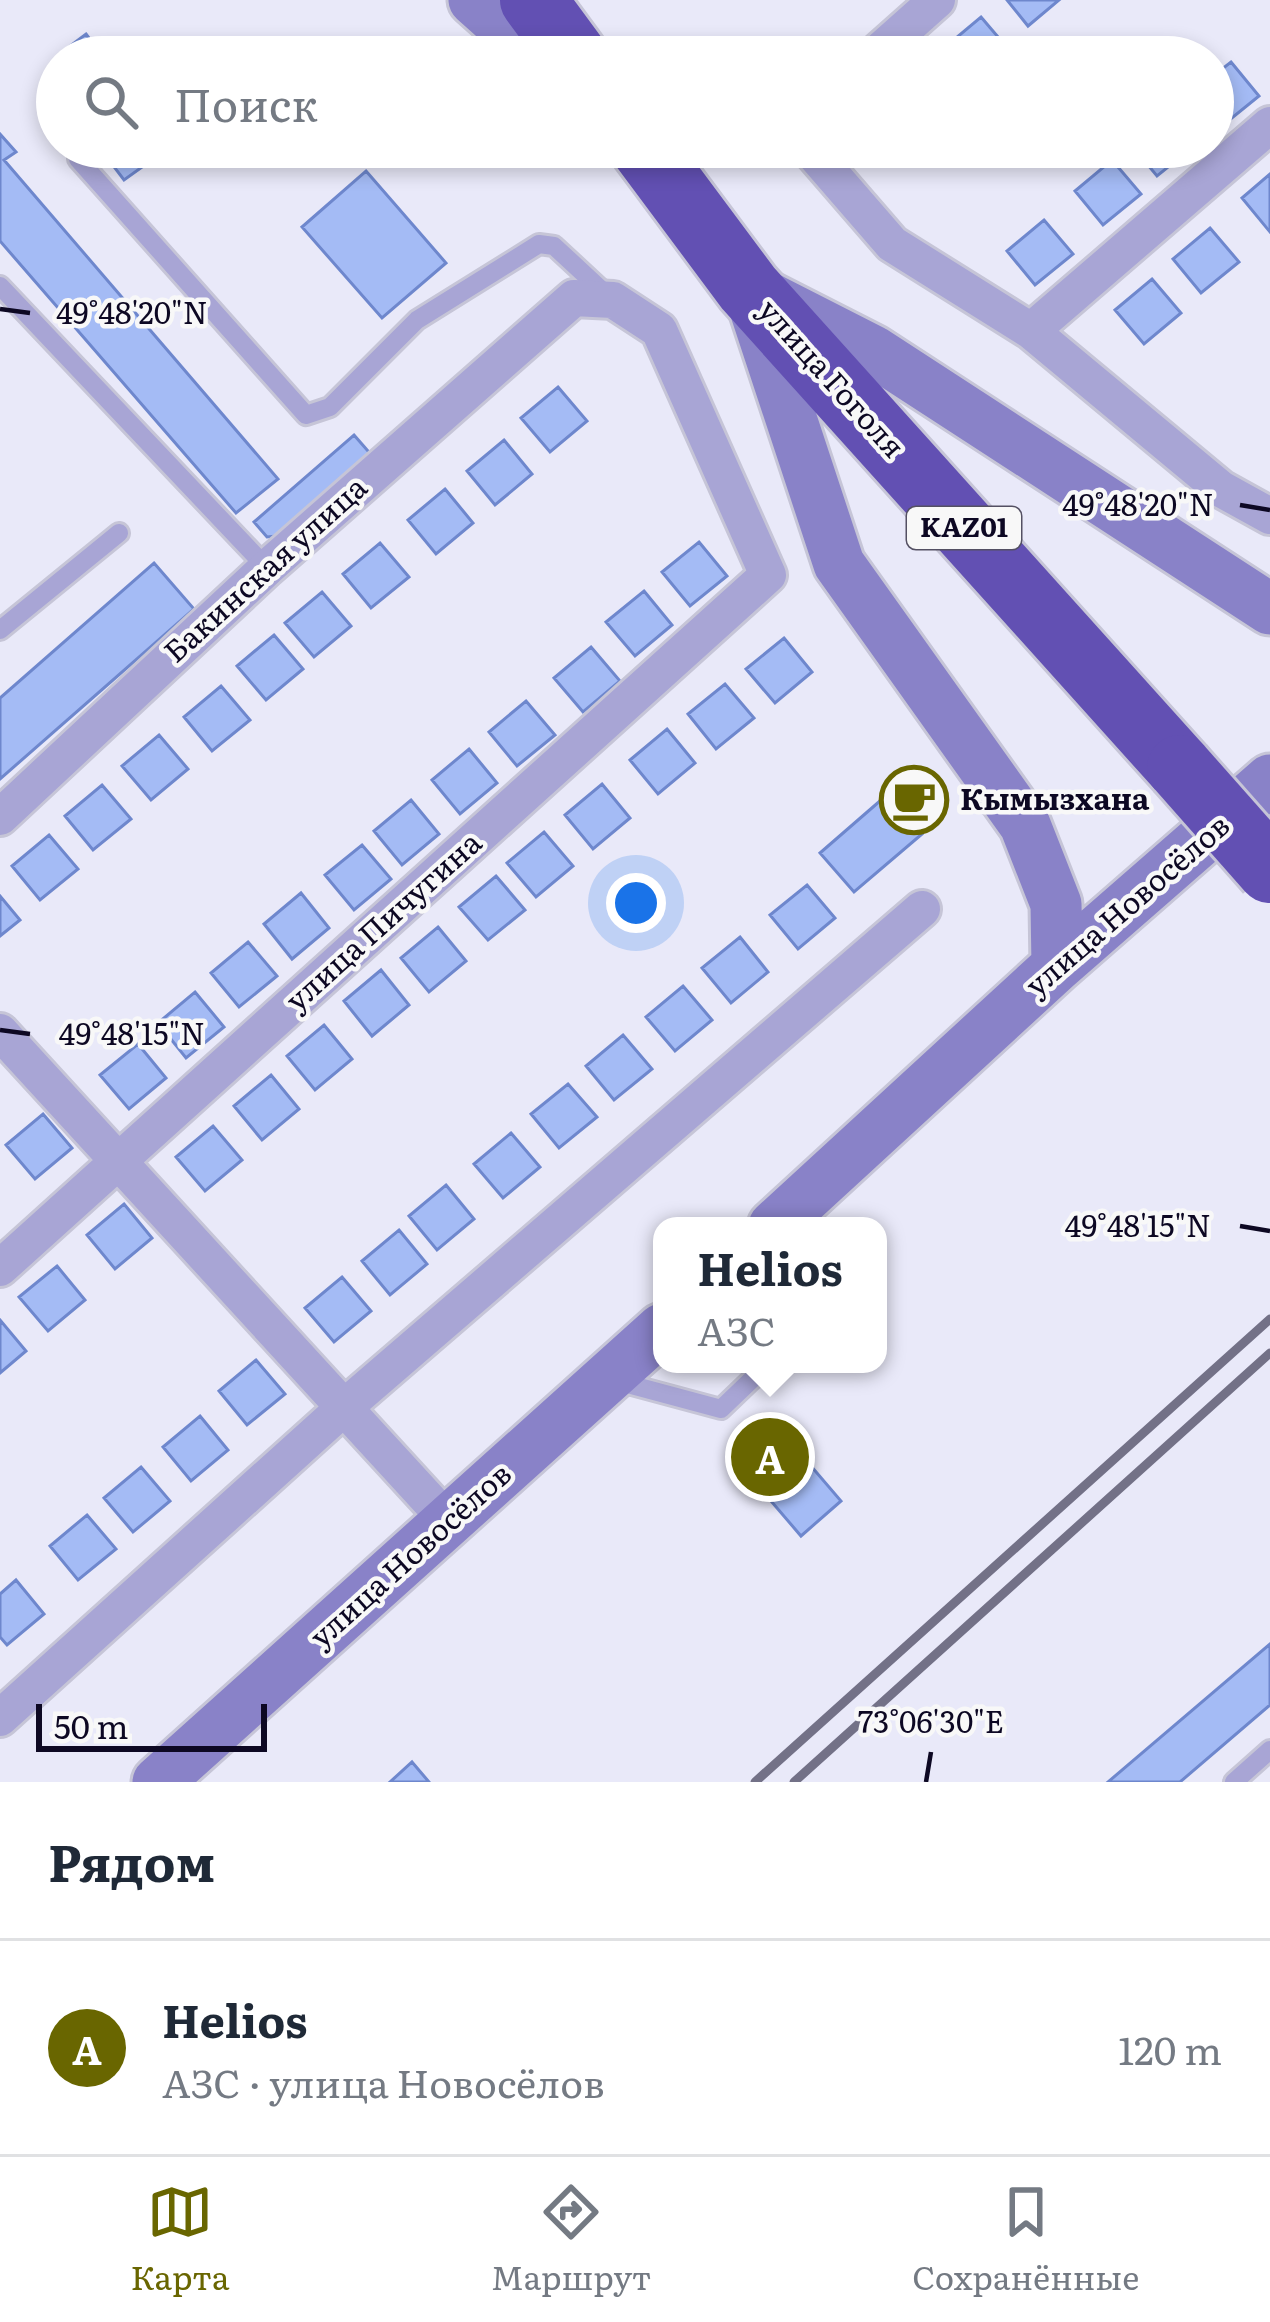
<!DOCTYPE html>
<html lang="ru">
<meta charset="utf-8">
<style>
:root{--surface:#fff;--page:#f2f2f3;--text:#1f2937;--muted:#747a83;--line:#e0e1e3;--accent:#696600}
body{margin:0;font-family:Literata,serif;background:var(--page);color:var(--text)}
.scale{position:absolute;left:36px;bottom:30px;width:231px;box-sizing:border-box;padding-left:12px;border:6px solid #0d0823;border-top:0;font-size:33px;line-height:42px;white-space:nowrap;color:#0d0823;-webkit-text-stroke:9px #f8f8f8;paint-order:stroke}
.you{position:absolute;left:636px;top:903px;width:42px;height:42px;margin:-30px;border:9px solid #fff;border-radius:50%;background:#1a73e8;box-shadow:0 0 0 18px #1a73e833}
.badge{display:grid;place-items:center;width:78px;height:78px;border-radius:50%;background:var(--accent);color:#fff;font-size:39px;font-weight:700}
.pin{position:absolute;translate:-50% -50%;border:6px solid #fff;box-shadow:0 3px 12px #0006}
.popup{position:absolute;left:653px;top:1217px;width:234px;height:156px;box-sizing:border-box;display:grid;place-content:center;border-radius:24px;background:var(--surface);filter:drop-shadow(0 3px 9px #0005);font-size:39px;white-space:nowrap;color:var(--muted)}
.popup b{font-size:45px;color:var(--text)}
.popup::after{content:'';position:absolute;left:50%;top:100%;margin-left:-24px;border:24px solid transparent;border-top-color:var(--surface)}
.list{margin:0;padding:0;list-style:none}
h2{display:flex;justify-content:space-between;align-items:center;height:156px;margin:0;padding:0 48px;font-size:51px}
h2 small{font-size:39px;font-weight:400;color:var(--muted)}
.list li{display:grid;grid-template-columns:78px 1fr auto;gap:36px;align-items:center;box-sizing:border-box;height:216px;padding:0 48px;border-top:3px solid var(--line)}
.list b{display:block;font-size:45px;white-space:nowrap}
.list p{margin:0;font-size:39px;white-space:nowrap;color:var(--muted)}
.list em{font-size:39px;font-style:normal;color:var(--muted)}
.icon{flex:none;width:66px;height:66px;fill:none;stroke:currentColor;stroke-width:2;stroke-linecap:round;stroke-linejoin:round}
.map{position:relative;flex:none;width:1270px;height:1782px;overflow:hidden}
.search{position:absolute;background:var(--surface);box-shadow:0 6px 18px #0003;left:36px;right:36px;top:36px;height:132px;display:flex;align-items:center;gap:30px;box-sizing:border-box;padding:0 42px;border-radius:66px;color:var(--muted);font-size:45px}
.sheet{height:372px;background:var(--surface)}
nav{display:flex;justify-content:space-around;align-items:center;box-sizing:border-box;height:168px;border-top:3px solid var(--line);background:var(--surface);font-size:33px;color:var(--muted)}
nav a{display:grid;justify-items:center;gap:6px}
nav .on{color:var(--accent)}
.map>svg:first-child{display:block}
</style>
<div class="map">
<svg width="1270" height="1782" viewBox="0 0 1270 1782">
<rect width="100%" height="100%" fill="#e9e9f9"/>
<path fill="#a4bbf5" stroke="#6e87cd" stroke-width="3" d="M 1007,0 L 1059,0 L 1028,26 Z
M 981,17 L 1010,51 L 1003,57 L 951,57 L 944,48 Z
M 86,34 L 103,57 L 65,57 L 61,53 Z
M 1231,62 L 1259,96 L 1222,126 L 1213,116 L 1213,76 Z
M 0,134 L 16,152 L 4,160 L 278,479 L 236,513 L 0,241 Z
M 99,147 L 170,147 L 124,180 Z
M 1133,147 L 1193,147 L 1157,176 Z
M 1112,160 L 1141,194 L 1103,225 L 1075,191 Z
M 366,171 L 446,263 L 382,318 L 302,227 Z
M 1270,174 L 1270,232 L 1242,198 Z
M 1044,220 L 1073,254 L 1035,285 L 1007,251 Z
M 1210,228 L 1239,262 L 1201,293 L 1173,259 Z
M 1152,279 L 1181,313 L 1144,344 L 1115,310 Z
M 558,387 L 587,421 L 550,452 L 521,418 Z
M 354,435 L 375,459 L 277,536 L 267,537 L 254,522 Z
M 504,440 L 532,474 L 495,505 L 467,471 Z
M 445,489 L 473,523 L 436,554 L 408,520 Z
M 699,542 L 727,576 L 690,606 L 662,572 Z
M 380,543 L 409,577 L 371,608 L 343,574 Z
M 154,563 L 194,609 L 0,779 L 0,698 Z
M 644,591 L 672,625 L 635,656 L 606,622 Z
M 322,592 L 351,626 L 314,657 L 285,623 Z
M 274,635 L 303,669 L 266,700 L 237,666 Z
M 784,638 L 812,672 L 775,703 L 746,669 Z
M 591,647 L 620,681 L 583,712 L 554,678 Z
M 725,684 L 754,718 L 716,749 L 688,714 Z
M 221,686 L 250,720 L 212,751 L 184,717 Z
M 526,701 L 555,735 L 517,766 L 489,732 Z
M 667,729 L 695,763 L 658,794 L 630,760 Z
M 159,735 L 188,769 L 151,800 L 122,766 Z
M 469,749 L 497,783 L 460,814 L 432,780 Z
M 908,781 L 931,809 L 920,818 L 897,790 Z
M 602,784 L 630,818 L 593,849 L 565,815 Z
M 102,785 L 131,819 L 93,850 L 65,816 Z
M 888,794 L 922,834 L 854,892 L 820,853 Z
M 411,800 L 439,834 L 402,865 L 374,831 Z
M 544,832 L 573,866 L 536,897 L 507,863 Z
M 49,835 L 78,869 L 40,900 L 12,866 Z
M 362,845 L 391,879 L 354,910 L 325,875 Z
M 496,876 L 525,910 L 488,940 L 459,907 Z
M 807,885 L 835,918 L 798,949 L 770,915 Z
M 301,893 L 329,928 L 292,959 L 264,924 Z
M 0,896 L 20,920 L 0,936 Z
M 438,927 L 466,961 L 429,992 L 401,958 Z
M 740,937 L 768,972 L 731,1003 L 702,968 Z
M 248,942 L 277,976 L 239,1007 L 211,973 Z
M 381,970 L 409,1005 L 372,1036 L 344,1001 Z
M 683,986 L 712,1020 L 675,1051 L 646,1017 Z
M 195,992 L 224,1027 L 186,1058 L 158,1023 Z
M 324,1025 L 352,1059 L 315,1090 L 287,1056 Z
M 623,1035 L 652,1069 L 614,1100 L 586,1066 Z
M 138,1044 L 166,1078 L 129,1109 L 100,1075 Z
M 271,1075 L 299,1109 L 262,1140 L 234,1106 Z
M 568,1084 L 597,1117 L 559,1148 L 531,1114 Z
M 43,1114 L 72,1148 L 35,1179 L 6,1145 Z
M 213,1126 L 242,1160 L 205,1191 L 176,1157 Z
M 511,1133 L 540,1167 L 503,1198 L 474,1164 Z
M 446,1185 L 474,1219 L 437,1250 L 409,1216 Z
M 124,1204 L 152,1238 L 115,1269 L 87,1235 Z
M 399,1230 L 427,1264 L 390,1295 L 362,1261 Z
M 57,1266 L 85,1300 L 48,1331 L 19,1297 Z
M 342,1277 L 371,1311 L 334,1342 L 305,1308 Z
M 0,1320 L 26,1351 L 0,1373 Z
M 256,1360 L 285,1394 L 247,1425 L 219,1391 Z
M 200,1416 L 228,1450 L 191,1481 L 163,1447 Z
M 781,1431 L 841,1501 L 801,1536 L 741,1466 Z
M 141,1467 L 170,1501 L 133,1532 L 104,1498 Z
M 87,1515 L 116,1549 L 78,1580 L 50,1546 Z
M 16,1580 L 44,1614 L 7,1645 L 0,1637 L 0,1594 Z
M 1270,1644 L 1270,1705 L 1180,1782 L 1108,1782 Z
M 412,1762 L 429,1782 L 390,1782 Z"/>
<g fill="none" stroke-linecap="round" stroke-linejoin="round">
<g stroke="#c6c5d7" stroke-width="24">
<path id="lane" d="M 78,159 L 306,415 L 330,407 L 417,320 L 539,244 L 554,246 L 609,297
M 0,286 L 267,568
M 0,630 L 119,533
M 613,1380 L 721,1409 L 768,1364
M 1234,1782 L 1270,1750"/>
</g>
<g stroke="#c6c5d7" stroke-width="42">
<path id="street" d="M 873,57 L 937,0
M 808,147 L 892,244 L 1031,331 L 1221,489 L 1270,516
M 1031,331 L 1270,125
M 0,817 L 267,568 L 574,298 L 613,300 L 659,330 L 768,575 L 0,1268
M 0,1032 L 448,1521
M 0,1718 L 347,1405 L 922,909"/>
</g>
<g stroke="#c6c5d7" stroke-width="57">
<path id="secondary" d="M 474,0 L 538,57
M 765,296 L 873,351 L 1270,609
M 752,300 L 839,564 L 1025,825 L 1056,904 L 1057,966
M 774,1226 L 1057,966 L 1270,780
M 158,1782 L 662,1329"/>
</g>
<g stroke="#c6c5d7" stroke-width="72">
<path id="highway" d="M 533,0 L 575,57
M 643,147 L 748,288 L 1180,768"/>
</g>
<use href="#lane" stroke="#a8a5d5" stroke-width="18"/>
<use href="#street" stroke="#a8a5d5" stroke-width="36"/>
<use href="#secondary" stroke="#8982c8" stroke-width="51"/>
<use href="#highway" stroke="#6250b3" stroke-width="66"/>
<path stroke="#737187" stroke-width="9" d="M 755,1782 L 1270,1319
M 794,1782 L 1270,1353"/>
<g stroke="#c6c5d7" stroke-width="72" stroke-linecap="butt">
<path id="highway-bridge" d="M 1180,768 L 1270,870"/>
</g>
<use href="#highway-bridge" stroke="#6250b3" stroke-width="66"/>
</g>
<path fill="none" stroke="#0d0823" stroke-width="4.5" d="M 0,309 L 30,313M 1240,505 L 1270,510M 0,1030 L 30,1034M 1240,1226 L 1270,1231M 926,1782 L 931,1752"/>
<defs>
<g id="cafe-ring" transform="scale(3.45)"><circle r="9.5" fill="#f8f8f8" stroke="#696600" stroke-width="1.5"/><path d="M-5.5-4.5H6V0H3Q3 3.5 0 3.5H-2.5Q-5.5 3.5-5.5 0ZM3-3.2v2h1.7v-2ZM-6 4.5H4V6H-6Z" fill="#696600"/></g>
</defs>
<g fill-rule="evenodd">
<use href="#cafe-ring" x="914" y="800"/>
</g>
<g text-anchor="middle" stroke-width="9" stroke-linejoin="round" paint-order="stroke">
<rect fill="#f8f8f8" stroke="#545063" stroke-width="3" x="907" y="507" width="114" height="42" rx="9"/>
<g font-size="27" font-weight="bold" fill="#0d0823">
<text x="964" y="537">KАZ01</text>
</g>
<g font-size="30" fill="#0d0823" stroke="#f8f8f8">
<text transform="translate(831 379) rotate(48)" y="10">улица Гоголя</text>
<text transform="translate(266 570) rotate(-42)" y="10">Бакинская улица</text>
<text transform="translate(1128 906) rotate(-41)" y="10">улица Новосёлов</text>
<text transform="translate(384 922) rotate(-42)" y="10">улица Пичугина</text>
<text transform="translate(411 1556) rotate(-42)" y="10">улица Новосёлов</text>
</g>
<g font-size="30" font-weight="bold" fill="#0d0823" stroke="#f8f8f8" text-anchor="start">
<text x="960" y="810">Кымызхана</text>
</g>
</g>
<g font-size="30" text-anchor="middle" fill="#0d0823" stroke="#f8f8f8" stroke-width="9" stroke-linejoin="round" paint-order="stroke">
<text x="132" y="324">49°48'20"N</text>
<text x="1138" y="516">49°48'20"N</text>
<text x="132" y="1045">49°48'15"N</text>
<text x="1138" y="1237">49°48'15"N</text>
<text x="931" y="1733">73°06'30"E</text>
</g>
</svg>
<div class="scale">50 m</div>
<div class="you"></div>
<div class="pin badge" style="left:770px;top:1457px">A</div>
<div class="popup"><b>Helios</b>АЗС</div>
<div class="search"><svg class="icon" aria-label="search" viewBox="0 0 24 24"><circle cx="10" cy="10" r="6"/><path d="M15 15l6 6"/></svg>Поиск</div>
</div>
<section class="sheet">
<h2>Рядом<small></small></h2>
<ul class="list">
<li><span class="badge">A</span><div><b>Helios</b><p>АЗС · улица Новосёлов</p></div><em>120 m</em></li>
</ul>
</section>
<nav>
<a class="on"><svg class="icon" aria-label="map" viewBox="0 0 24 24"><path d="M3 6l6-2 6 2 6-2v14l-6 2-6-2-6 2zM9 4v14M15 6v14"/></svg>Карта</a>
<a><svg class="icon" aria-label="directions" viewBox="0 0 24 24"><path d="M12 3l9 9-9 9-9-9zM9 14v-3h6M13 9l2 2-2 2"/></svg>Маршрут</a>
<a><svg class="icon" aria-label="saved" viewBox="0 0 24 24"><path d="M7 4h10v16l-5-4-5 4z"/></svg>Сохранённые</a>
</nav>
